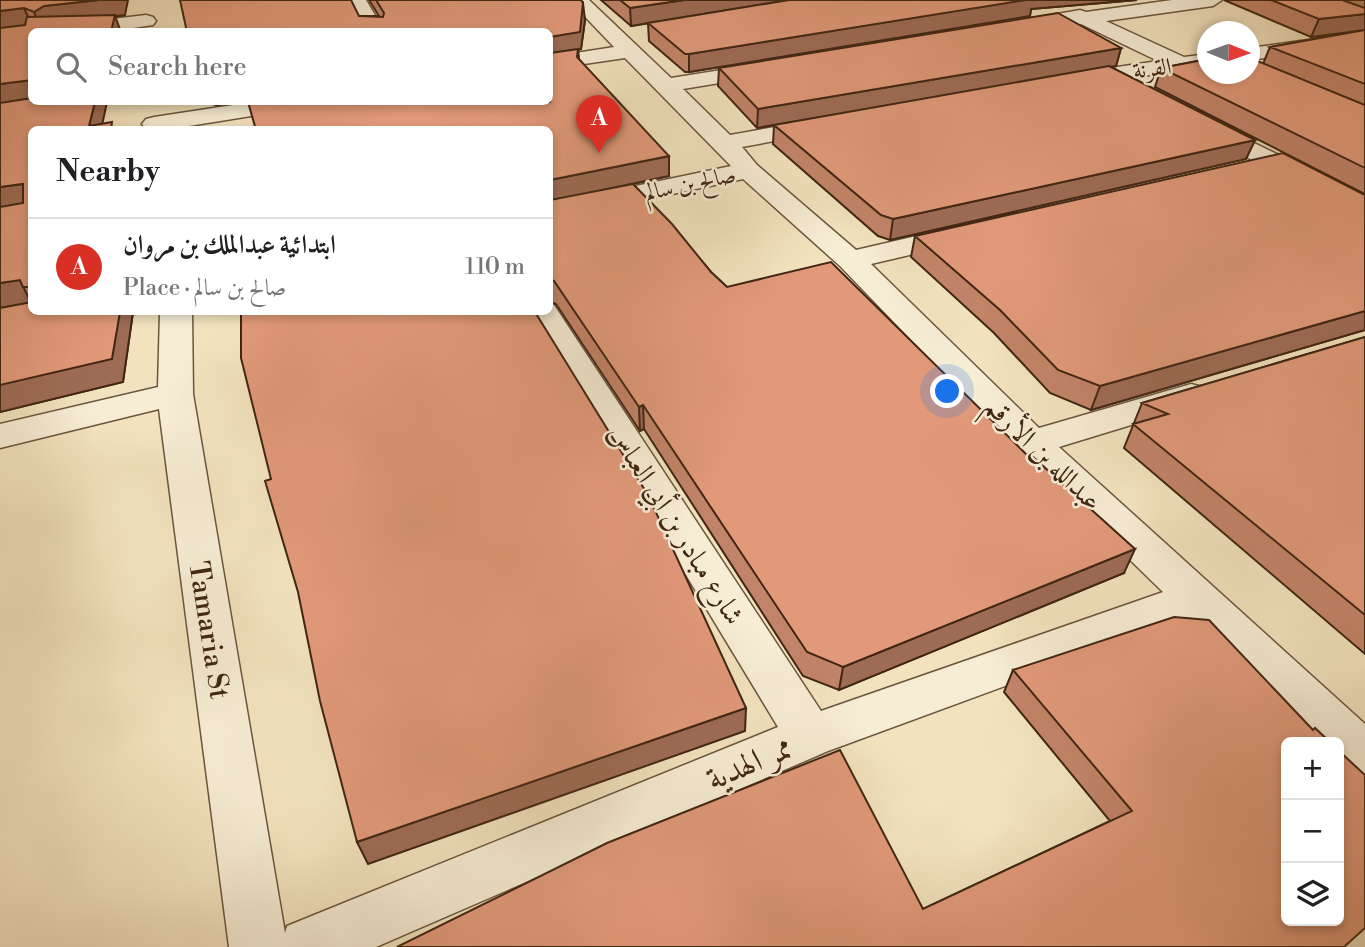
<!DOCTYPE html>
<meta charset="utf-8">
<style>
:root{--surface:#fff;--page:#f2f2f2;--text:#202124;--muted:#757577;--line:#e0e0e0;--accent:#d93025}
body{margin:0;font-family:"Libre Bodoni",Amiri,serif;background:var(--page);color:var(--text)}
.controls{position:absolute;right:21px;bottom:21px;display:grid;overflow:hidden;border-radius:10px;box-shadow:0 4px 10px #0003}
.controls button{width:63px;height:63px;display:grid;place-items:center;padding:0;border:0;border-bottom:2px solid var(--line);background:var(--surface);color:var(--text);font:35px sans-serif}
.compass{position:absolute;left:1197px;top:21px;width:63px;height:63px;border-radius:50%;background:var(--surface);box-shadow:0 4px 10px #0003;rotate:91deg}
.you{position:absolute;left:948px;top:392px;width:24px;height:24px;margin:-18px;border:5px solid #fff;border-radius:50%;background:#1a73e8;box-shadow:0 0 0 10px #1a73e833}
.badge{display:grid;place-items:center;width:46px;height:46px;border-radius:50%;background:var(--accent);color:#fff;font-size:23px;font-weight:700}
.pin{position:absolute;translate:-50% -58px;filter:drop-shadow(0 2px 4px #0008)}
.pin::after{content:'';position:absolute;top:37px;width:24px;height:21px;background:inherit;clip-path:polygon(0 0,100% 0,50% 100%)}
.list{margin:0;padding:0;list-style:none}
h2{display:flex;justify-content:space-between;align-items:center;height:91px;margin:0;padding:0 28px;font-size:30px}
h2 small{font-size:23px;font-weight:400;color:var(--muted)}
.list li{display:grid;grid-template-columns:46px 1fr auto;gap:21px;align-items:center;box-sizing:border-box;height:98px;padding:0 28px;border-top:2px solid var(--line)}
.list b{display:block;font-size:26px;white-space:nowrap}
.list p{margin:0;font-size:23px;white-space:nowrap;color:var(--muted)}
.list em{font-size:23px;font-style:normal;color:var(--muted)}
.icon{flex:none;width:38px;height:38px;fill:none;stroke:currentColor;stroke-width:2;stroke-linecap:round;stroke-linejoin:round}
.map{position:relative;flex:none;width:1365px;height:947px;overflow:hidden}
.search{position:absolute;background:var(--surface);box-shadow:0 4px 10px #0003;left:28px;top:28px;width:525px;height:77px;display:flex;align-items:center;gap:18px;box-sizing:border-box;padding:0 24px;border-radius:10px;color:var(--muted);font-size:26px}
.panel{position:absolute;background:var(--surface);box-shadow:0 4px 10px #0003;left:28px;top:126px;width:525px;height:189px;border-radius:10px}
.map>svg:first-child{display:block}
</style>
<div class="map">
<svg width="1365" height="947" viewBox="0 0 1365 947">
<rect width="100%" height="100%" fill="#f2e3be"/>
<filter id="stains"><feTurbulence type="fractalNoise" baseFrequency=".00286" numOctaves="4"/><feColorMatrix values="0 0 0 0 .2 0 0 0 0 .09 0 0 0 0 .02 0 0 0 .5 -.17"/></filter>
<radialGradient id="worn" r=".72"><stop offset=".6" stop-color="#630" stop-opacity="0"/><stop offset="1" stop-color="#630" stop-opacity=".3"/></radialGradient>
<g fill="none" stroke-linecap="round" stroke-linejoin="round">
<g stroke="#6c553e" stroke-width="3">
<path id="minor" d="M 348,0 L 366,0 L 385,32 L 365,32 Z
M 569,0 L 589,0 L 671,78 L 772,62 L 780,63 L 783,68 L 780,73 L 683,89 L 730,135 L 826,118 L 834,120 L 838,125 L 834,130 L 742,147 L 757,165 L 856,250 L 964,225 L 974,228 L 978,234 L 974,240 L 871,264 L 1039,428 L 1191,384 L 1203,387 L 1209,395 L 1203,403 L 1059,447 L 1365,724 L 1365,778 L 1347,772 L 1339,764 L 1339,742 L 1317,742 L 1190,618 L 828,751 L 376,947 L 229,947 L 159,409 L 0,448 L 0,424 L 158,387 L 160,312 L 192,312 L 193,394 L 285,933 L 287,926 L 778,727 L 527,312 L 550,312 L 550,304 L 554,305 L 821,711 L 1163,592 L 1019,452 L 840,266 L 743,179 L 550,220 L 550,204 L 731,166 L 625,58 L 550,69 L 550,57 L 614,47 Z
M 1172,0 L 1222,0 L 1213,6 L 1106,21 L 1184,57 L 1208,54 L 1208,66 L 1071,87 L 1063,85 L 1060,80 L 1063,75 L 1158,61 L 1081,24 L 1017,33 L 1010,31 L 1007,27 L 1010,23 L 1017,21 L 1080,10 L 1086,12 Z
M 146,15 L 153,17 L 156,21 L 153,25 L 107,32 L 42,32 L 52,26 Z
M 1365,32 L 1365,44 L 1250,60 L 1250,48 Z
M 253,102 L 305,102 L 302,107 L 294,109 L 164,130 L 147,130 L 142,124 L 146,119 L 154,117 Z
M 1205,119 L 1365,197 L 1365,216 L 1355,214 L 1197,131 L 1193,126 L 1197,121 Z"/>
</g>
<use href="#minor" fill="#f7edd5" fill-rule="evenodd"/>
</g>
<path fill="#c28468" stroke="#402613" stroke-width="2" d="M 0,0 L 125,15 L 32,32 L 32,102 L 102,124 L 115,130 L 32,130 L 32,312 L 133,312 L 123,382 L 0,412 Z
M 369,0 L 581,0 L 585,20 L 581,49 L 578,50 L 579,59 L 669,176 L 633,184 L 711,272 L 727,287 L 1124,573 L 839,690 L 803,676 L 644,429 L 640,431 L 556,304 L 550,302 L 550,102 L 359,16 L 379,16 Z
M 601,0 L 788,0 L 631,26 Z
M 789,0 L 1137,0 L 1031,9 L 1030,16 L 689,72 L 685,72 L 649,41 L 648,23 Z
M 1224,0 L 1365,0 L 1365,30 L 1311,37 Z
M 1365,30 L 1365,194 L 1155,87 L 1161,68 L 1250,51 L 1255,53 L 1252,59 L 1263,64 L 1270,47 Z
M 1121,48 L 1116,66 L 1110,67 L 1255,140 L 1246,159 L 890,240 L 878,236 L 773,144 L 774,125 L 821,117 L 757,128 L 718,86 L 719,68 Z
M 205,102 L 239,102 L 216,105 Z
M 915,236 L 1365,330 L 1091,410 L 1050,393 L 994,333 L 911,257 Z
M 1365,337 L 1365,654 L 1124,448 L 1142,403 Z
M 1013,670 L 1344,947 L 923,909 L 1110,821 L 1004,692 Z"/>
<path fill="#9e6b55" stroke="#402613" stroke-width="2" d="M 99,0 L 128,0 L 125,15 L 115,16 L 121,32 L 41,30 L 34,12 L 44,6 Z
M 684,0 L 788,0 L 631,26 L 630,8 Z
M 1021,0 L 1137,0 L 1031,9 L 1030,16 L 689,72 L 689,54 Z
M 583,3 L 585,20 L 581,49 L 578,50 L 579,67 L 550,55 L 550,37 Z
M 24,8 L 32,25 L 0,29 L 0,11 Z
M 1365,14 L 1365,30 L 1311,37 L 1319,19 Z
M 1121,48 L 1116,66 L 757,128 L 758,109 Z
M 1255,53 L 1250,66 L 1250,54 Z
M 30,80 L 32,83 L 32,100 L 0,104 L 0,84 Z
M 95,102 L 107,102 L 101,130 L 89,126 Z
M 215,102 L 239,102 L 216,105 Z
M 1255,140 L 1246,159 L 890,240 L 893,219 Z
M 669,156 L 669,176 L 550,201 L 550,180 Z
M 23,184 L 32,201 L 0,210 L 0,187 Z
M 20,280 L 31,303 L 0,308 L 0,283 Z
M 1365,311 L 1365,330 L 1091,410 L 1100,386 Z
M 120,312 L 133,312 L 123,382 L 0,412 L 0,385 Z
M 643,405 L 644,429 L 640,431 L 639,407 Z
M 1135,549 L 1124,573 L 839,690 L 843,667 Z
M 746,708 L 745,731 L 368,864 L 357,842 Z"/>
<path fill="#e19979" stroke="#402613" stroke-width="2" d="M 0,0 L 99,0 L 44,6 L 34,12 L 24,8 L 0,11 Z
M 180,0 L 351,0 L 359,16 L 383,17 L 384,13 L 376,0 L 581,0 L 583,3 L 580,32 L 550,37 L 550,32 L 187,32 Z
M 620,0 L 684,0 L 630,8 Z
M 789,0 L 1026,0 L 689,54 L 685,54 L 648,23 Z
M 1271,0 L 1342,0 L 1365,8 L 1365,14 L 1319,19 Z
M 1058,13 L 1121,48 L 758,109 L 719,68 Z
M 115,15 L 111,32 L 32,32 L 32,80 L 0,84 L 0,28 L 25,25 L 27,17 Z
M 1365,30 L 1365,84 L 1270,47 Z
M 578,49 L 577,57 L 669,156 L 550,180 L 550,130 L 256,130 L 248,102 L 550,102 L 550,53 Z
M 1250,58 L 1365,105 L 1365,168 L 1161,68 L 1208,59 L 1208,74 L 1250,74 Z
M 1109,66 L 1255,140 L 893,219 L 881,215 L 774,125 Z
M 32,98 L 32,102 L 95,102 L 89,126 L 112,122 L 111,130 L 32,130 L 32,287 L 23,287 L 20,280 L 0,283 L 0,207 L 23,203 L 23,184 L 0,187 L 0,103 Z
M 1283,153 L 1365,195 L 1365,311 L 1100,386 L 1058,370 L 1000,310 L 915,236 Z
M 633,184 L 672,224 L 711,272 L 727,287 L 831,262 L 1030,458 L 1033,457 L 1135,549 L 843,667 L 807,652 L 643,405 L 639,407 L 554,281 L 550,280 L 550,200 Z
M 32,302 L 32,312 L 120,312 L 112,359 L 0,385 L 0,308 Z
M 241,312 L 535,312 L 648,495 L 746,708 L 357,842 L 320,701 L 298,592 L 265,481 L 271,479 L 241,358 Z
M 1365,337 L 1365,615 L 1133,424 L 1168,414 L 1142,403 Z
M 1174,617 L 1209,620 L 1313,730 L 1315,728 L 1330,742 L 1286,742 L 1286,921 L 1339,921 L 1339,751 L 1365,775 L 1365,928 L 1344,947 L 397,947 L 607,843 L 840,750 L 923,909 L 1132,811 L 1013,670 Z"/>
<g text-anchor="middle" stroke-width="5" stroke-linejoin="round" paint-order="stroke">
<g font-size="23" fill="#402613" stroke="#f7edd5">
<text transform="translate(1152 68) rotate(-8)" y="8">القرنة</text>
<text transform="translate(690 183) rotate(-12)" y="8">صالح بن سالم</text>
</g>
<g font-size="28" fill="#402613" stroke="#f7edd5">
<text transform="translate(1044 453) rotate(44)" y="10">عبدالله بن الأرقم</text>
<text transform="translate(677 524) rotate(58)" y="10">شارع مبادر بن أبي العباس</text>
<text transform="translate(210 630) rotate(81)" y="10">Tamaria St</text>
</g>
<g font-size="33" fill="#402613" stroke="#f7edd5">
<text transform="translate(749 762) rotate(-23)" y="12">ممر الهدية</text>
</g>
</g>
<rect width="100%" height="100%" filter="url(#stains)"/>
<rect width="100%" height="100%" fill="url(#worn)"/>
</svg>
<div class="controls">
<button>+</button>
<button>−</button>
<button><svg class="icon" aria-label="layers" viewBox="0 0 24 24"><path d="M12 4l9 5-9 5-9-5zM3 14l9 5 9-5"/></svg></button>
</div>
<svg class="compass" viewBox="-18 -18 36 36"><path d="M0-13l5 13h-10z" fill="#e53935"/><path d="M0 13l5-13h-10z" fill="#757577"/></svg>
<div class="you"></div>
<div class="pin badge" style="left:599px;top:153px">A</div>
<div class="search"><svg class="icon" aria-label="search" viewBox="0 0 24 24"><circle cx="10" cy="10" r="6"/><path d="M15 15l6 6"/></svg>Search here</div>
<section class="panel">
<h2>Nearby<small></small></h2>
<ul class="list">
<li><span class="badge">A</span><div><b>ابتدائية عبدالملك بن مروان</b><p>Place · صالح بن سالم</p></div><em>110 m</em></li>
</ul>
</section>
</div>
